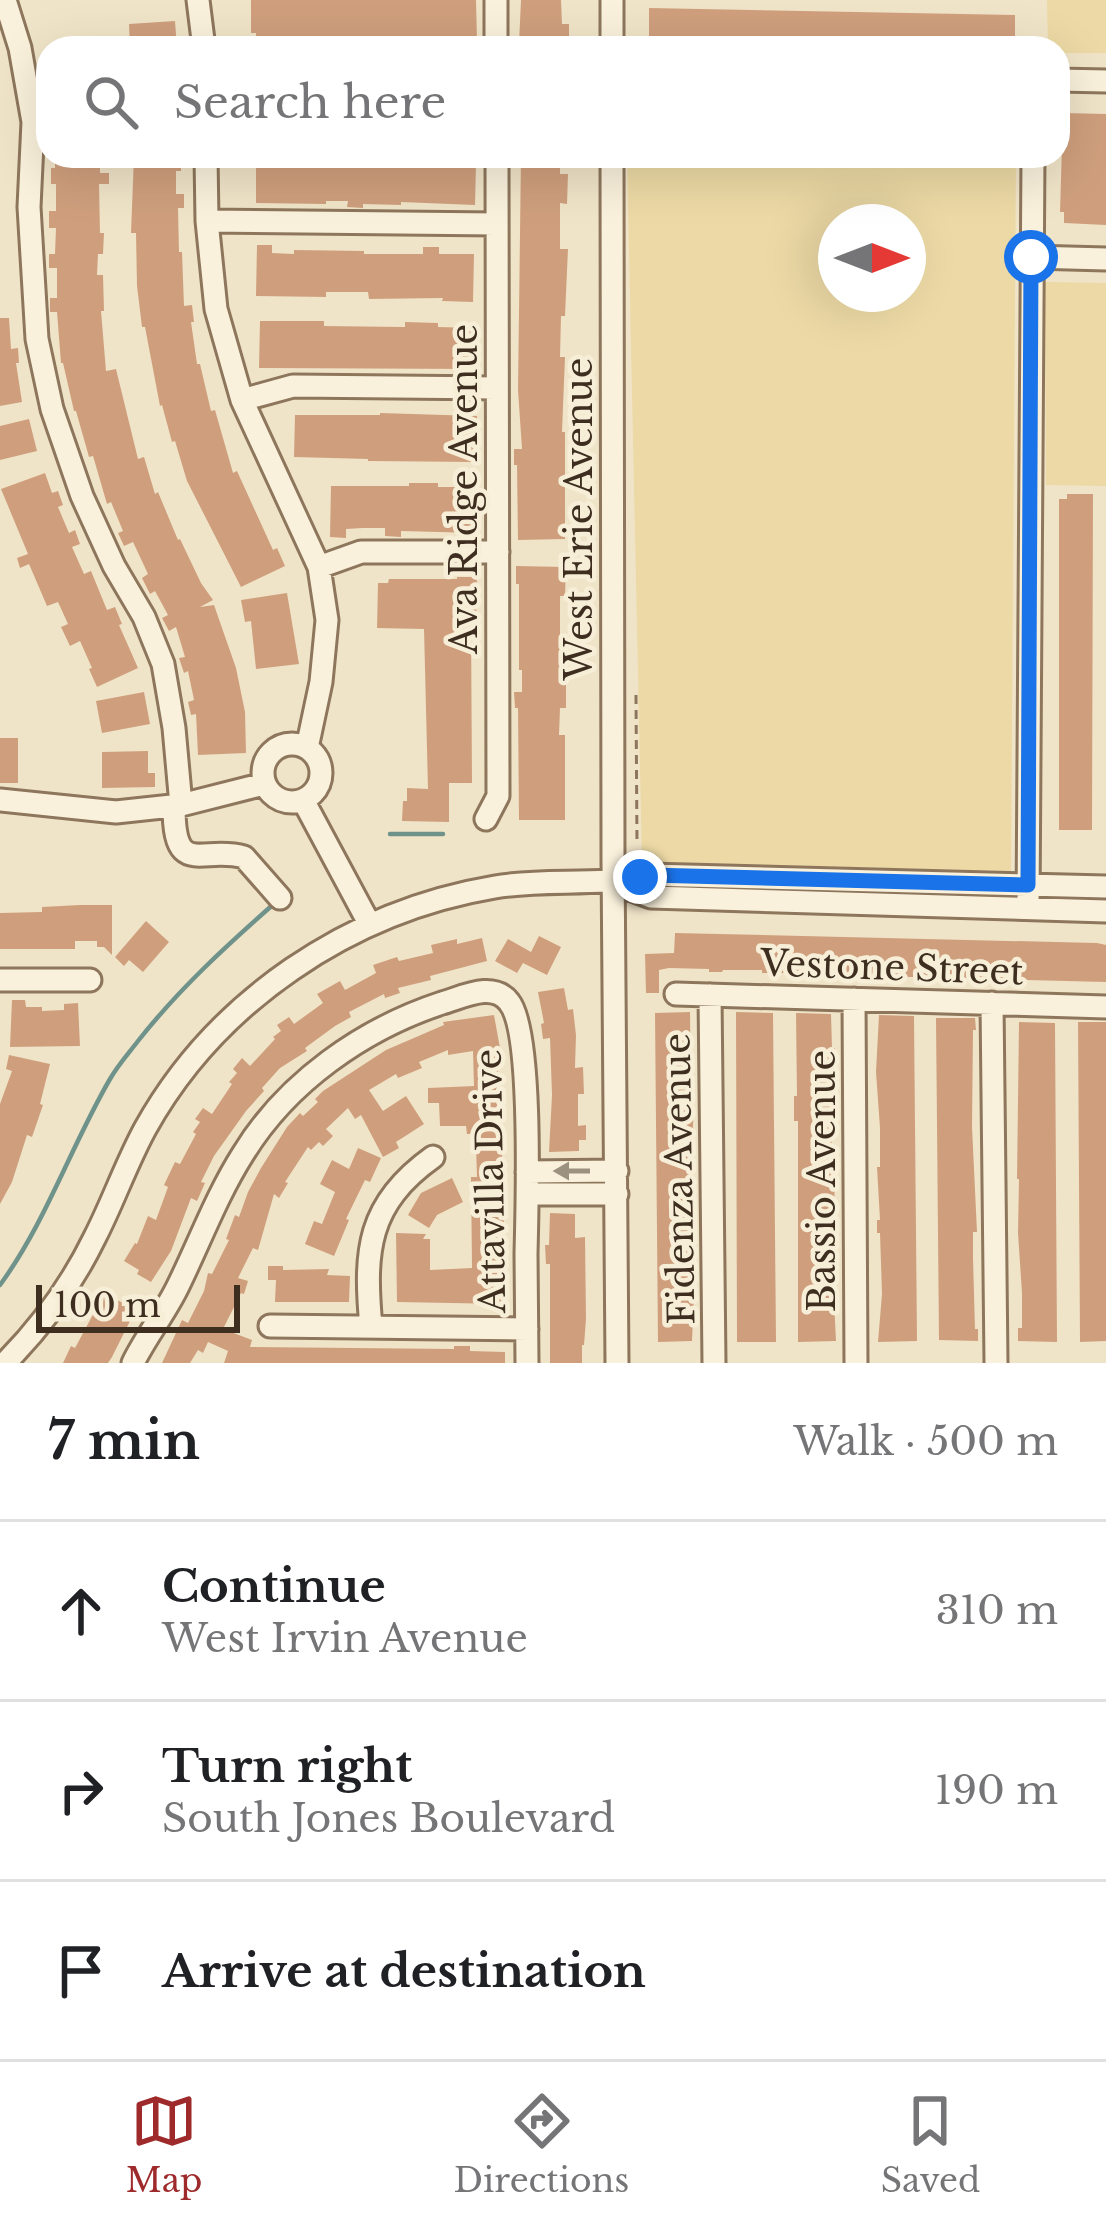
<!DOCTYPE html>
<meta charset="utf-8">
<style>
:root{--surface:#fff;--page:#f6f6f6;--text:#202124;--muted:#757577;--line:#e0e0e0;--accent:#9e2a2b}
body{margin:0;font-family:"Libre Baskerville",serif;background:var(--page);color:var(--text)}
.compass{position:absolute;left:818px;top:204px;width:108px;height:108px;border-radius:50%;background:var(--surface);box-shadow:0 12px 48px #0002;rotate:90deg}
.scale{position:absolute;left:36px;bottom:30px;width:204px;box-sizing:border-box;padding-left:12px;border:6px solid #3d2e20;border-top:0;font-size:33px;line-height:42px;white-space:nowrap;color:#3d2e20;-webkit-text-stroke:9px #f7eed8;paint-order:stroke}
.stop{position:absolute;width:36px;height:36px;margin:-27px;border:9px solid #1a73e8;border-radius:50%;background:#fff}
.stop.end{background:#1a73e8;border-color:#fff;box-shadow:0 3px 12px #0008}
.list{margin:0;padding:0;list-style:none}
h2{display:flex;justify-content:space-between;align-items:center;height:156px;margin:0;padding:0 48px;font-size:51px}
h2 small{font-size:39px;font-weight:400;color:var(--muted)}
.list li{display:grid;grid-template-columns:78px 1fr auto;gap:36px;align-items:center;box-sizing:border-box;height:180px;padding:0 48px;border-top:3px solid var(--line)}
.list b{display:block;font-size:45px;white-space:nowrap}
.list p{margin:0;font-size:39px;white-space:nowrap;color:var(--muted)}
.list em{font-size:39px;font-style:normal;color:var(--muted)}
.icon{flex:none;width:66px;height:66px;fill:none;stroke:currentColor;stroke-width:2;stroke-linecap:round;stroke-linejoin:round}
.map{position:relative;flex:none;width:1106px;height:1363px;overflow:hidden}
.search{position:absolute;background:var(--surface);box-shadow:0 12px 48px #0002;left:36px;right:36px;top:36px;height:132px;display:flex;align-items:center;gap:30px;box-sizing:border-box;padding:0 42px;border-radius:36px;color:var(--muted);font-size:45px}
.sheet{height:696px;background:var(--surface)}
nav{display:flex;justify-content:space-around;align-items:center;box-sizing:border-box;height:168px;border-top:3px solid var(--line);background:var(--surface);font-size:33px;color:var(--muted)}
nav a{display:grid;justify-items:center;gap:6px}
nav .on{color:var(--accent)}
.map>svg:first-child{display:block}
</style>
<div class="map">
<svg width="1106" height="1363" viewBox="0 0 1106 1363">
<rect width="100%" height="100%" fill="#f0e4c8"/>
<path fill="#ecd9a5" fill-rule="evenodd" d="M 1047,0 L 1106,0 L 1106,53 L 1058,53 L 1058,48 L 1048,48 Z
M 627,156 L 1016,156 L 1011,871 L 642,862 ZM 908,222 L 908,294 L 836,294 L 836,222 Z
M 1045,282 L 1106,283 L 1106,486 L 1046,485 Z"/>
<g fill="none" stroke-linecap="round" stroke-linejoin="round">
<path stroke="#6f938a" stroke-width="4.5" d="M 390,834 L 443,834
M 0,1285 C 46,1222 71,1146 110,1079 C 118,1065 128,1054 138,1041 C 179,989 226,946 276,902"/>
</g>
<path fill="#cf9f7d" d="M 251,0 L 476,0 L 477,41 L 401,39 L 401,45 L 385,45 L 385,37 L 363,37 L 363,41 L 273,36 L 273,44 L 256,44 L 256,33 L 251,33 Z
M 521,0 L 561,0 L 562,24 L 569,24 L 569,48 L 522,48 L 522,44 L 519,44 Z
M 649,8 L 1015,15 L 1015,47 L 819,42 L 780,44 L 709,40 L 709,43 L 649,39 Z
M 175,21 L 177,48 L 130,48 L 129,24 Z
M 1063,113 L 1106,114 L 1106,225 L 1064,223 L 1064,212 L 1060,212 Z
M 55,156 L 100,156 L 100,173 L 109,173 L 109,184 L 99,184 L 100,233 L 104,233 L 103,254 L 98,254 L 97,275 L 103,275 L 104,311 L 101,311 L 106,371 L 116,369 L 138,459 L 144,457 L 155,494 L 158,492 L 178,540 L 180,539 L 201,583 L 213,600 L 200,607 L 214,605 L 236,668 L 245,712 L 246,753 L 198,755 L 196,714 L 191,715 L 188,702 L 194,700 L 188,671 L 184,673 L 179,658 L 185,657 L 176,627 L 169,631 L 162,618 L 168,615 L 155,591 L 150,594 L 142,578 L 148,574 L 133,542 L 124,546 L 118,533 L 123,531 L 111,502 L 107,504 L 93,456 L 89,457 L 76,411 L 74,411 L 63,363 L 61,363 L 57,312 L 50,312 L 50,298 L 57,298 L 57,268 L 49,268 L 49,254 L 55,254 L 56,228 L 49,228 L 49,211 L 56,211 L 56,184 L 51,184 L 51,168 L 55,168 Z
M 134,156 L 181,156 L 181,171 L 176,171 L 176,194 L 184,194 L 184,208 L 178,208 L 179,252 L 182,252 L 184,306 L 192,305 L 194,322 L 191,322 L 197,364 L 200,364 L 211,411 L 215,410 L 233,473 L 237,471 L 273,550 L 277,548 L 285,566 L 241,587 L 187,481 L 175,441 L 172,442 L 162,405 L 160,406 L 145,327 L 142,327 L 137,286 L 136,233 L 131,233 Z
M 264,156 L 331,158 L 435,156 L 435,163 L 476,164 L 475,205 L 401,202 L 401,205 L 363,204 L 363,208 L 347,207 L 348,201 L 326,201 L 326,204 L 256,203 L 256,160 L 264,160 Z
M 521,156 L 560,156 L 560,174 L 568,174 L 567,204 L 560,203 L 560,249 L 568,249 L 565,316 L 561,316 L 560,357 L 565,357 L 562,432 L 565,432 L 565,539 L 518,540 L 517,465 L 514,465 L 514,449 L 522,449 L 518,390 Z
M 257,245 L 272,245 L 272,253 L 294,254 L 294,250 L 364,251 L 364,254 L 423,254 L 423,247 L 439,247 L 439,254 L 474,254 L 473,302 L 442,301 L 443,298 L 369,299 L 368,292 L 326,292 L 326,297 L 256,296 Z
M 0,318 L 9,318 L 11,349 L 18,348 L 19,363 L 16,363 L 22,402 L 0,406 Z
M 260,321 L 324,321 L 324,326 L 405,327 L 405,322 L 438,323 L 438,327 L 476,328 L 476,369 L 259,368 Z
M 380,413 L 477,416 L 476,462 L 368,461 L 368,459 L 294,457 L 295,415 L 380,415 Z
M 29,419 L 37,451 L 0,460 L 0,426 Z
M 45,473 L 52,493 L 58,491 L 63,505 L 58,507 L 69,533 L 75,530 L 80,544 L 72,547 L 84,574 L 91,571 L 107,610 L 115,607 L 122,624 L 119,625 L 138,668 L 97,687 L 89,669 L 92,668 L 80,641 L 70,646 L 61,627 L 68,624 L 58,602 L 47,606 L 29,564 L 20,568 L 17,558 L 28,554 L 1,489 Z
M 409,483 L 438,483 L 438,487 L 475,487 L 476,533 L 401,531 L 401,537 L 385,536 L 385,528 L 363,528 L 346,529 L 346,538 L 330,537 L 331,486 L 409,486 Z
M 1067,494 L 1093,494 L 1092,830 L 1059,830 L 1059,499 L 1067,499 Z
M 516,566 L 566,567 L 565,596 L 560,596 L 560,638 L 561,675 L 566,675 L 566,708 L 560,708 L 559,735 L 565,735 L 565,820 L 519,820 L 518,708 L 515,708 L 514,692 L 522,692 L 522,670 L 519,670 L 519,584 L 516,584 Z
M 457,577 L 477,577 L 476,621 L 471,620 L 472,783 L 449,783 L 449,822 L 402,821 L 403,801 L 407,801 L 407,788 L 428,789 L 424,629 L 377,628 L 378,583 L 388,583 L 389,579 L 457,579 Z
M 287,593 L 299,664 L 256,669 L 251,621 L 245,622 L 241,600 Z
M 144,692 L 150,724 L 102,733 L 96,701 Z
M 0,738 L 18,738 L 18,783 L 0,783 Z
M 148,751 L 148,773 L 155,773 L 155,787 L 102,788 L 102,752 Z
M 80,905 L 112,905 L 112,955 L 104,947 L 97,947 L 97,941 L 75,941 L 75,949 L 0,949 L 0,913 L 42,912 L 42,907 Z
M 146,921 L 169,942 L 143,972 L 129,960 L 124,966 L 115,957 Z
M 675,933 L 1097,943 L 1106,945 L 1106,982 L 872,976 L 872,974 L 802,970 L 801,973 L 762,973 L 762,970 L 723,970 L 722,972 L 709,972 L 709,969 L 669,968 L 659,970 L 659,993 L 646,993 L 645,954 L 674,953 Z
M 539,936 L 561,947 L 547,975 L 523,963 L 517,973 L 495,961 L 508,939 L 531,952 Z
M 482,938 L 487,961 L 430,976 L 431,980 L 398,988 L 400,993 L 385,998 L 384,994 L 349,1012 L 351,1017 L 335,1026 L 305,1048 L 307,1051 L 280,1068 L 262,1088 L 264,1091 L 246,1111 L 214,1156 L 201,1182 L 205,1183 L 197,1201 L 191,1198 L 171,1251 L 151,1282 L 137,1274 L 139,1270 L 124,1261 L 135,1243 L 137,1244 L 148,1216 L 156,1220 L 168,1187 L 164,1185 L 175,1162 L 180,1164 L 196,1134 L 193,1132 L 200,1122 L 195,1119 L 203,1108 L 212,1114 L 232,1084 L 229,1082 L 237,1073 L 233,1069 L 242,1058 L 250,1066 L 275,1039 L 273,1037 L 281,1031 L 277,1025 L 289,1017 L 294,1024 L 323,1003 L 317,994 L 340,981 L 345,990 L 376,973 L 373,965 L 397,957 L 399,961 L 433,953 L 431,945 L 457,939 L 457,944 Z
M 564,988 L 568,1010 L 573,1009 L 576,1035 L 575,1068 L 583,1067 L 584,1094 L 578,1094 L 578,1126 L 586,1125 L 586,1140 L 579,1140 L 579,1151 L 549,1152 L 552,1095 L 550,1038 L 543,1039 L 541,1024 L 544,1023 L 538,992 Z
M 12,1000 L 25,1000 L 26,1007 L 42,1007 L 42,1011 L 64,1010 L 64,1004 L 78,1003 L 80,1046 L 10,1047 Z
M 690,1012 L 691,1106 L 694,1106 L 690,1181 L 693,1181 L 692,1216 L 695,1216 L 695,1229 L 691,1229 L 691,1293 L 694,1293 L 692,1341 L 658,1342 L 655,1013 Z
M 736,1012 L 773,1013 L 776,1342 L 737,1342 Z
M 796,1013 L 831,1014 L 832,1048 L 835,1048 L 835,1061 L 831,1061 L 832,1181 L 835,1181 L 832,1259 L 836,1341 L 798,1342 L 798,1121 L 794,1121 L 794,1096 L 797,1096 Z
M 494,1015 L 500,1048 L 497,1085 L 498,1127 L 502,1126 L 502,1188 L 504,1188 L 504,1304 L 397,1302 L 396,1233 L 426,1234 L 423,1239 L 430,1239 L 430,1270 L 472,1268 L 471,1177 L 477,1177 L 476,1147 L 473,1147 L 472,1134 L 467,1134 L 466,1126 L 440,1126 L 439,1103 L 428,1103 L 428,1088 L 474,1086 L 473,1051 L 448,1055 L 448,1050 L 419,1062 L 422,1068 L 398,1078 L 396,1074 L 369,1090 L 383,1111 L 406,1096 L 424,1124 L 396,1142 L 399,1148 L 383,1157 L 361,1115 L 355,1119 L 348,1108 L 326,1129 L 333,1136 L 323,1146 L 319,1142 L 311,1150 L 308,1147 L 285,1182 L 288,1183 L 279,1198 L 274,1194 L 258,1250 L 253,1248 L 238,1278 L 248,1281 L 244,1294 L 241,1293 L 223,1329 L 252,1340 L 250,1347 L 454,1349 L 454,1346 L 470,1346 L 470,1351 L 505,1352 L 505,1363 L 224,1363 L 228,1351 L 208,1342 L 203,1353 L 198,1350 L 190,1363 L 162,1363 L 182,1320 L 188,1323 L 204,1291 L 208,1273 L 212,1274 L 229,1240 L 226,1239 L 235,1215 L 239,1217 L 248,1192 L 261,1168 L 287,1127 L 300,1113 L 303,1116 L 318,1102 L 315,1099 L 323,1091 L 386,1050 L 444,1025 L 443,1022 Z
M 879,1015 L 914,1016 L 917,1341 L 878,1342 L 882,1294 L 880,1233 L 877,1233 L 877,1220 L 880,1220 L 877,1167 L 880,1167 L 880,1128 L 876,1072 Z
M 936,1018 L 975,1018 L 976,1030 L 973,1030 L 972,1127 L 977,1232 L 973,1232 L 973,1258 L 975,1329 L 978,1329 L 978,1341 L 939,1340 Z
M 1019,1022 L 1055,1023 L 1057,1342 L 1018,1341 L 1018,1328 L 1022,1328 L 1022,1293 L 1018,1233 L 1019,1179 L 1017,1179 Z
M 1078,1022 L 1106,1022 L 1106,1341 L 1080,1342 Z
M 9,1055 L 50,1064 L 40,1104 L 43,1105 L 32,1137 L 27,1135 L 12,1182 L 0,1204 L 0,1104 L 12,1071 L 6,1069 Z
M 358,1148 L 381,1158 L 370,1182 L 365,1180 L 346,1219 L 349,1220 L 334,1256 L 305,1244 L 314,1221 L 322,1224 L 335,1192 L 320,1184 L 332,1160 L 349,1169 Z
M 452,1178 L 463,1202 L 437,1215 L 429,1228 L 408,1215 L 421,1193 Z
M 550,1213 L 575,1214 L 575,1238 L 585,1237 L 586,1319 L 584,1345 L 582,1345 L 582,1363 L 550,1363 L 550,1264 L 546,1264 L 545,1245 L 549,1245 Z
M 268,1266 L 283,1266 L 283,1270 L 329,1269 L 327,1275 L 350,1276 L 349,1302 L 275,1302 L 276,1280 L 268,1280 Z
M 104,1294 L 136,1309 L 112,1357 L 108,1363 L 63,1363 L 71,1346 L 75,1348 Z"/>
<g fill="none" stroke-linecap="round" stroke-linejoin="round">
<g stroke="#8d765c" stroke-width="27">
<path id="minor" d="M 5,0 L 20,48 L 33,122 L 29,207 L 37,339 L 52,409 L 82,496 L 114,566 L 144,617 L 163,664 L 174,728 L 181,805
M 198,0 L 204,48
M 496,0 L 496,48
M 612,0 L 612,48
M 1058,80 L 1106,81
M 206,156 L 207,221 L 216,309 L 242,400 L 319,567 L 327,620 L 321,682 L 307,748
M 612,156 L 613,861 L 617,1363
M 207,221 L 497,224
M 1031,257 L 1106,259
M 242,400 L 293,386 L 497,388
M 319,567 L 361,552 L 498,552
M263 773a29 29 0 1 1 58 0a29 29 0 1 1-58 0Z
M 0,800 L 116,812 L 181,805 L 264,784
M 303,800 L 370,925
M 174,806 C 174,880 202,845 244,857 L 280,898
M 486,819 L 498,796 L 497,156
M 614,883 L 651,897 L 1106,911
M 1028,908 L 1033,156
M 0,980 L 90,980
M 676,994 L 1106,1007
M 710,995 L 714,1363
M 854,999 L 856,1363
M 992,1003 L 996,1363
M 527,1172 L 617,1171
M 528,1194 L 617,1194
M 270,1326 L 527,1329
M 371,1327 C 364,1251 367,1204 433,1157
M 5,1363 C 42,1326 72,1284 95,1237 C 113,1202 126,1164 145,1129 C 216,1001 350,911 495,887 C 546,878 598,887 649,875 L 1106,887
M 133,1363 C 146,1336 166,1312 179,1284 C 200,1241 217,1195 243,1154 C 287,1082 363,1029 442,1003 C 463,997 493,981 509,1002 C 533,1031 527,1209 526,1254 C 526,1290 527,1327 527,1363"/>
</g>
<path stroke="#8d765c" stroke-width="3" stroke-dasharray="9 6" stroke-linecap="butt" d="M 636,695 L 637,845"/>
<use href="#minor" stroke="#faf1dc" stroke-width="21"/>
</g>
<defs><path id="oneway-solid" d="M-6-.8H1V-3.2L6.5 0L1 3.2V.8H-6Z" transform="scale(3)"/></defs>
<use fill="#9c907e" href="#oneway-solid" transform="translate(572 1171) rotate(180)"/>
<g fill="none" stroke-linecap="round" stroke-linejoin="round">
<path stroke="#1a73e8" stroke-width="15" d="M 640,877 L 650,875 L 1028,885 L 1031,257"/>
</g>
<g text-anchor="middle" stroke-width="9" stroke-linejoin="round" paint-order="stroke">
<g font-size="36" fill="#3d2e20" stroke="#f7eed8">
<text transform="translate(464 489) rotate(-90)" y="13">Ava Ridge Avenue</text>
<text transform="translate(579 519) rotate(-90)" y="13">West Erie Avenue</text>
<text transform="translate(892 967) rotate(2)" y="13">Vestone Street</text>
<text transform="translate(679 1179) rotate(-91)" y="13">Fidenza Avenue</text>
<text transform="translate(490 1181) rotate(-91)" y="13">Attavilla Drive</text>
<text transform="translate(822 1181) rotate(-90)" y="13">Bassio Avenue</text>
</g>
</g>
</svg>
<svg class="compass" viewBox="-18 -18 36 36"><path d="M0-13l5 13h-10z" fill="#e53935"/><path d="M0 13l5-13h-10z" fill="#757577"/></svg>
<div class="scale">100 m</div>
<div class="stop" style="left:1031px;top:257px"></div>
<div class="stop end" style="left:640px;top:877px"></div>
<div class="search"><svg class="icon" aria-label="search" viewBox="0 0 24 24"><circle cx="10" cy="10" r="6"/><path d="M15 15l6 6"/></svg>Search here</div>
</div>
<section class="sheet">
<h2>7 min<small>Walk · 500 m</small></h2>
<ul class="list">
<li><svg class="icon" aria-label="ahead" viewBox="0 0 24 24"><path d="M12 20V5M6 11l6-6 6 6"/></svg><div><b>Continue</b><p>West Irvin Avenue</p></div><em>310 m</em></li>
<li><svg class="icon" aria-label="right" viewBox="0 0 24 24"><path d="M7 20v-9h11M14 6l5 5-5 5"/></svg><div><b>Turn right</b><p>South Jones Boulevard</p></div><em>190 m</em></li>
<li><svg class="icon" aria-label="arrive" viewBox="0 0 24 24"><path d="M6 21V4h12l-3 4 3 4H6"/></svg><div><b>Arrive at destination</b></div></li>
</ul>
</section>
<nav>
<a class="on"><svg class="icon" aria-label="map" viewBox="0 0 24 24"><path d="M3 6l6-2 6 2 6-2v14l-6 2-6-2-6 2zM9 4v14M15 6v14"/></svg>Map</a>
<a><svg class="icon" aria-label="directions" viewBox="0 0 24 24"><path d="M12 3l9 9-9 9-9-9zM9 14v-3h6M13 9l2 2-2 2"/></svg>Directions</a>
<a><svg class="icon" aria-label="saved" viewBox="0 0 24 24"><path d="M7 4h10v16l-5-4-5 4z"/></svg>Saved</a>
</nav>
